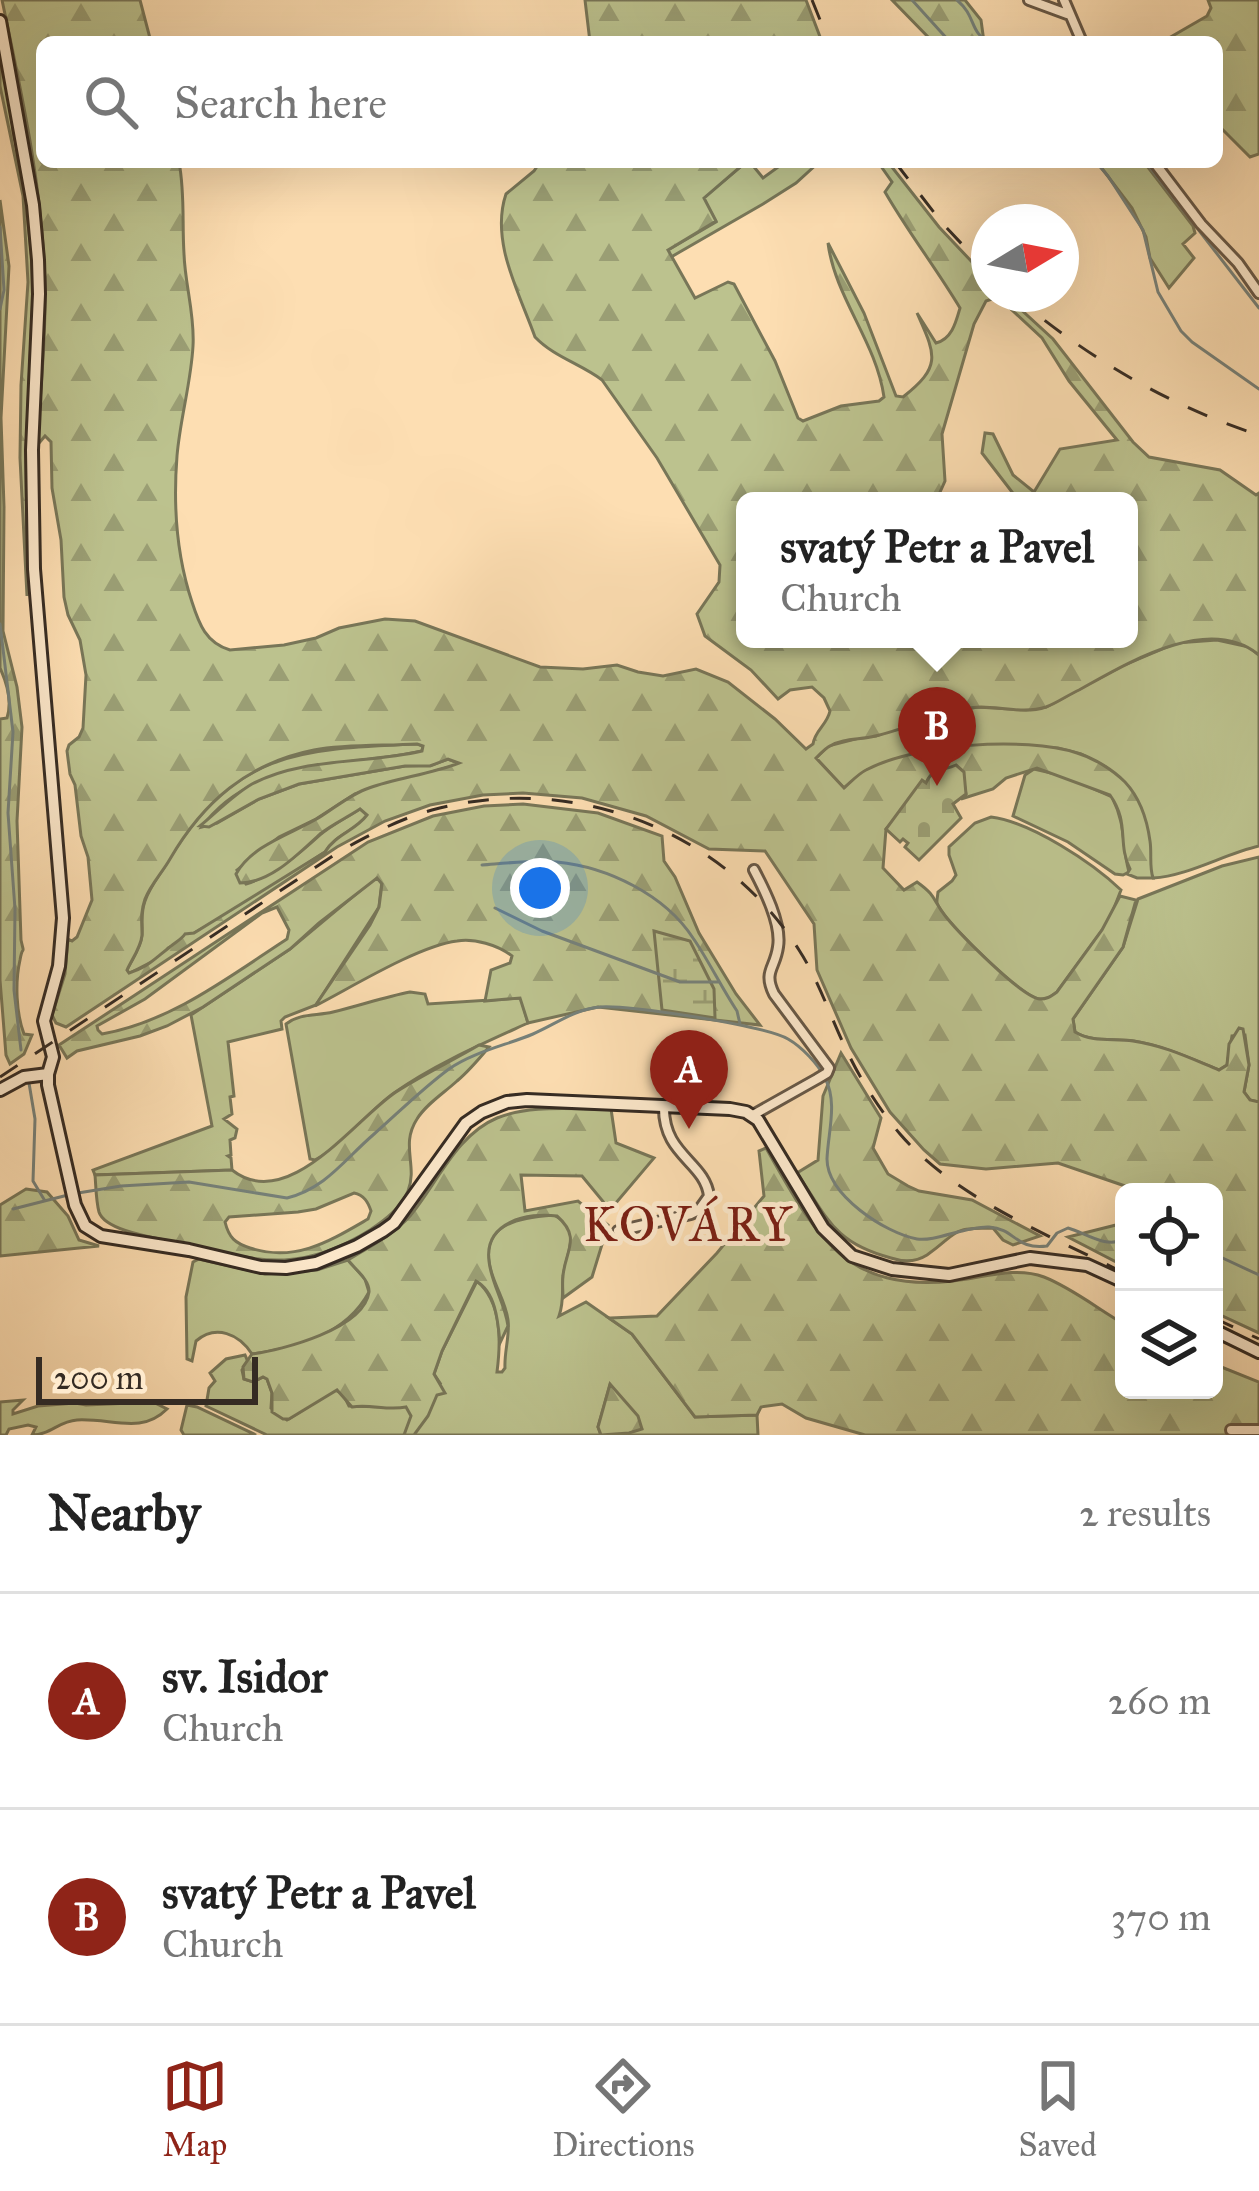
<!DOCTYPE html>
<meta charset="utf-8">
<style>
:root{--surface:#fff;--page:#f6f6f6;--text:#222;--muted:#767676;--line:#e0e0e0;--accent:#8f2418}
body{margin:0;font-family:"IM FELL Great Primer",serif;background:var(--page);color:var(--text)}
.controls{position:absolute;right:36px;bottom:36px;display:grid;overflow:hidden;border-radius:18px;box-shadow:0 12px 48px #0002}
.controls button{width:108px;height:108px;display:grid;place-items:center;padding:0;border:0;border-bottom:3px solid var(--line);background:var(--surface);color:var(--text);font:60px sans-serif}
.compass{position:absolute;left:971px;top:204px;width:108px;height:108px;border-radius:50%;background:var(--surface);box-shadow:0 12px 48px #0002;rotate:80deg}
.scale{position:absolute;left:36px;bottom:30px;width:222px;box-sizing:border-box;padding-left:12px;border:6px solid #352b23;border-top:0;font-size:33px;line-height:42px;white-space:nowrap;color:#352b23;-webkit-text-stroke:9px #feeacd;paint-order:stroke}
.you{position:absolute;left:540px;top:888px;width:42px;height:42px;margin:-30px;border:9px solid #fff;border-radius:50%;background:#1a73e8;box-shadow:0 0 0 18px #1a73e833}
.badge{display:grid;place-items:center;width:78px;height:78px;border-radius:50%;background:var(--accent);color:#fff;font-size:39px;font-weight:700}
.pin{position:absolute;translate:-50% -99px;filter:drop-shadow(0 3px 6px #0008)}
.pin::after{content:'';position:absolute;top:63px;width:42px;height:36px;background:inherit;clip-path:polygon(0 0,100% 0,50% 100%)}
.popup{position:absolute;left:736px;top:492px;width:402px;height:156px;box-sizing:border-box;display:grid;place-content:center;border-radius:18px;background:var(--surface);filter:drop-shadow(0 3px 9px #0005);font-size:39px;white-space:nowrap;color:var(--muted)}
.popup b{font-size:45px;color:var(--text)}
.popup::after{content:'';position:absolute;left:50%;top:100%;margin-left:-24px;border:24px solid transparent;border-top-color:var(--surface)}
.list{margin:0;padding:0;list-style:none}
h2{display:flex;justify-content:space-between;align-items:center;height:156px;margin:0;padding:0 48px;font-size:51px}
h2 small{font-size:39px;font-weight:400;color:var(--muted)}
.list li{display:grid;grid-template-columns:78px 1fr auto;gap:36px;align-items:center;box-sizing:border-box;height:216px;padding:0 48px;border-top:3px solid var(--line)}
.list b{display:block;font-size:45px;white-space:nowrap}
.list p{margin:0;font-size:39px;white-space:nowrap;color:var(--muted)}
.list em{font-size:39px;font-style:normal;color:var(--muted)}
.icon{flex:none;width:66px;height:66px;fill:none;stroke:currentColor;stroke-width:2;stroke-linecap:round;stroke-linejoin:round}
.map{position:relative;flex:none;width:1259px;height:1435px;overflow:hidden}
.search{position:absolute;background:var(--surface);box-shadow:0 12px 48px #0002;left:36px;right:36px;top:36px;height:132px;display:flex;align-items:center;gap:30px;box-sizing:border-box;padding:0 42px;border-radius:18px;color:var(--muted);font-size:45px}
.sheet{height:588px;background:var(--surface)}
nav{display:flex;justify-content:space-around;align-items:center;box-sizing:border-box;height:168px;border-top:3px solid var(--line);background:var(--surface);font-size:33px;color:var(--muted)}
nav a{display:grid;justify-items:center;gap:6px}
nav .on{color:var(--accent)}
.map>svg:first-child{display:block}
</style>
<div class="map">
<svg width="1259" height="1435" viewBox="0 0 1259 1435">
<defs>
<pattern id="forest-firs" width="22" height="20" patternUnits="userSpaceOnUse" patternTransform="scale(3)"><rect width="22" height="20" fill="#bcc28e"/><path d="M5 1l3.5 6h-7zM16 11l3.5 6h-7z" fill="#9a9e74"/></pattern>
<pattern id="wetland-marsh" width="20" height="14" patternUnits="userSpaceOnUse" patternTransform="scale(3)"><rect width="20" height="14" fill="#bcc28e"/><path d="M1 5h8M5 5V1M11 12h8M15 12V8" fill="none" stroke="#9a9e74"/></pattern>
<pattern id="cemetery-stones" width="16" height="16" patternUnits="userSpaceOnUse" patternTransform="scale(3)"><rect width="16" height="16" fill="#bcc28e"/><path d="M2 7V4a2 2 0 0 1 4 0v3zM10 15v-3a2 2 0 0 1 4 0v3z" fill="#9a9e74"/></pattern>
</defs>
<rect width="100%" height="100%" fill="#fddeb2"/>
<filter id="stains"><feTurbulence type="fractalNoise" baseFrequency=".00167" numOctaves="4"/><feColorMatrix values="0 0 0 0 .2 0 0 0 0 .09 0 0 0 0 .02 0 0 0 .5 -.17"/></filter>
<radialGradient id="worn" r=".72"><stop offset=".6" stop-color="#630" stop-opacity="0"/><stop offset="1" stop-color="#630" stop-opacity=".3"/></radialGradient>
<path fill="#bcc28e" stroke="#787658" stroke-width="3" d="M 746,162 L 750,162 L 763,178 L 785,162 L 819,162 L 796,183 L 763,204 L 671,257 L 668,250 L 716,222 L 703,198 Z
M 1097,162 L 1144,162 L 1193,226 L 1195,233 L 1183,244 L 1194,258 L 1169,288 L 1150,258 L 1146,237 L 1132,208 Z
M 1217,640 L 1249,647 L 1259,655 L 1259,846 C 1224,854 1188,876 1153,878 L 1106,767 L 1081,754 L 1058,748 L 955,745 L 867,770 L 844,788 L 816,758 L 828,746 L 863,737 L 876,736 L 891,730 L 907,729 L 950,713 L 977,707 L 1026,710 L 1046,707 L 1124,665 L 1176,643 Z
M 418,744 L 423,746 L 422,751 C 346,768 254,756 202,827 L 217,823 L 259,799 L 299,784 L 405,766 L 432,765 L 448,759 L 460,764 L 355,794 L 316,819 L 279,837 L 237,870 L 246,884 C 274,875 298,855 320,835 C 331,825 348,817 361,808 L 368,816 C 355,831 336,834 325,852 L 248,902 L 168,948 L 163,956 L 128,974 L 127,970 C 132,959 141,948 142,936 C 143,923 140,915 145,901 C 150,886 160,875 168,861 C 234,751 299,749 418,744 Z
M 1034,769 L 1064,776 L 1112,797 C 1127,827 1121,844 1129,872 L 1123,875 L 1115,874 L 1068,842 L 1013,816 L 1025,775 Z
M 991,817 C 1031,822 1093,863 1121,890 L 1109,921 L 1057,992 C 1051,996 1048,1000 1040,999 C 1023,998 951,927 941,910 C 935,901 937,903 938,892 L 952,881 L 956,875 L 949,855 L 949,847 L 975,823 Z
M 1259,857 L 1259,1102 L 1250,1100 L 1244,1092 L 1249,1065 L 1245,1035 L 1232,1036 L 1227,1065 L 1219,1070 C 1192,1059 1163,1046 1134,1041 C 1113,1038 1093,1043 1075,1032 L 1073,1019 L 1123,947 L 1138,899 L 1222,866 Z
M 375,878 L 382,881 L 379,907 L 316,1005 L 285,1017 L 281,1021 L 282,1029 L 228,1042 L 234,1096 L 230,1097 L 232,1114 L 224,1119 L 237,1129 L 235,1138 L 230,1140 L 231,1155 L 228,1156 L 231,1158 L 232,1170 L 95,1175 L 93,1170 L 212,1126 L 191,1015 L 290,949 Z
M 410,992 L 425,994 L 428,1004 L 521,998 L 528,1023 C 484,1043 433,1065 394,1093 C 366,1113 346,1143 315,1160 L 310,1159 L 286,1024 C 300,1013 316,1016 333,1012 C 359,1006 384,997 410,992 Z
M 554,1215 C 584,1231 565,1254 563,1277 C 562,1291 564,1303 559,1316 L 586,1302 L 632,1334 L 695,1417 L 757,1415 L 758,1435 L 617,1435 L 641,1428 L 610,1385 L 598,1427 L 601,1435 L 267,1435 L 206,1406 L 209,1388 L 215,1381 L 210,1373 L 226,1359 L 245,1355 L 248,1362 L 242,1370 L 244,1379 L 253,1382 L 263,1377 L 267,1379 L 272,1393 L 271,1408 L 287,1420 L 335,1390 L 343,1394 L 349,1406 L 383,1407 L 440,1383 L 434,1374 L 442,1351 L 477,1281 C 502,1302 501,1341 497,1372 L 502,1372 L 505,1368 C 504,1352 510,1336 508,1320 C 506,1304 497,1290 492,1274 C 476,1224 517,1218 554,1215 Z
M 199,1259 L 265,1274 L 317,1270 L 348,1260 L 365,1279 L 369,1292 C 346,1335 297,1348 252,1354 C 239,1334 216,1324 196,1341 L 192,1361 L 187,1359 L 186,1297 L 193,1262 Z
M 23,1400 L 13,1410 L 13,1414 L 38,1406 L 75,1403 L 86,1405 L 153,1402 L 167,1409 C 141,1435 112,1418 77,1420 C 59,1421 50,1435 32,1435 L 36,1427 L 28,1425 L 9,1429 L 6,1435 L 0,1435 L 0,1402 Z
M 187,1405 L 197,1407 L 256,1435 L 184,1435 L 181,1430 Z"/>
<path fill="url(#forest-firs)" stroke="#787658" stroke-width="3" fill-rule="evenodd" d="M 2,0 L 140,0 L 151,42 L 42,42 L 42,162 L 179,162 C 185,193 182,223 184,254 C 185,285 195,315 193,346 C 191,383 180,419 177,456 C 173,507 176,554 192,602 C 199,624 206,643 230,650 L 284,645 L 316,638 L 339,628 L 385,619 L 415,621 L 540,667 L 583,669 L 617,665 L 638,672 L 663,676 L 696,669 L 728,682 L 775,719 L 806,749 L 813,744 C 815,730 827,725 830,711 L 824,698 L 812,687 L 790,690 L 778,699 L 751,670 L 705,636 L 697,614 L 719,582 L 720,565 L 657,458 L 602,380 C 581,364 554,357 535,337 C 519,292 490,241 506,194 L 534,171 L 540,162 L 746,162 L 704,198 L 716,221 L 668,250 L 695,298 L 728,282 L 734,284 L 775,361 L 798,418 L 803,421 L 841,406 L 879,401 L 884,397 C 876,341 835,298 828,243 L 864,313 L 896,396 L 903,397 C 943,366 935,354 917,313 L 936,343 C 952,339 956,322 960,308 C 936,268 908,232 885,192 L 892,182 L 878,162 L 888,162 L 939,227 L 989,280 L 989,294 L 1004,294 L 1053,339 L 1133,442 L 1149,457 L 1220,470 L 1256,495 L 1259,493 L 1259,655 C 1208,613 1126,664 1079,690 C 1068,695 1057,703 1046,707 C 1025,714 1002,707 981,707 C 945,708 909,729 875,736 C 861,740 843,738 830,746 C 827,747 818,756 816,758 L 844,788 C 851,782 858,774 866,770 C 915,744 1024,736 1077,753 C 1094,758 1113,770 1125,782 C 1140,798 1147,819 1150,841 C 1152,854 1149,866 1153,878 L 1137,878 L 1127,874 L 1130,869 C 1117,843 1130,823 1110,795 L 1037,768 L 1006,778 L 993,789 L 961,799 L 966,794 L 962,772 C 946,765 933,767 926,783 L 886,829 L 883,868 L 904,890 L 917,882 C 938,897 932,900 946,917 C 959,933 1022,998 1040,999 C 1048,999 1051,996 1057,992 L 1102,930 L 1120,896 L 1136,900 L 1123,947 L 1073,1019 L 1075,1032 C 1093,1043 1113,1038 1133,1041 C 1163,1045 1192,1059 1219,1070 L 1227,1065 L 1229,1044 L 1239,1028 L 1243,1029 L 1249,1065 L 1244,1092 L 1250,1100 L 1259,1102 L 1259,1333 L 1214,1312 L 1214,1192 L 1126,1192 L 1125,1186 L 1058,1163 L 986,1169 L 940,1164 L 924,1150 L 890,1112 L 851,1048 L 817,970 L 814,924 L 765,851 L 709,849 L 646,816 L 582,798 L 523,793 L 483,795 L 430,805 L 385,821 L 337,847 L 66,1027 L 56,1023 L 52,1015 L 65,974 L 68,939 L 72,941 L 77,937 L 92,900 L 88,857 L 81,836 L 75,785 L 70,774 L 67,751 L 69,745 L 79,737 L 83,728 L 86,675 L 80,640 L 68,615 L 64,597 L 61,540 L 52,488 L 51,442 L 45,436 L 39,443 L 38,439 C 40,390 46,340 45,291 C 44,194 22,95 2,0 ZM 998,297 L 1042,338 L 1069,381 L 1117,440 L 1060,449 L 1034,492 L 1013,475 L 993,434 L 985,433 L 982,453 L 1019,501 L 1129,501 L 1129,639 L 745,639 L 745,501 L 936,501 L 945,481 L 942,434 L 974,324 L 986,301 ZM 417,744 L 423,746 L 422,751 C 367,764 303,757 252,784 C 233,795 216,813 200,826 L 209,827 L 259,799 L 299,784 L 405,766 L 430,766 L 448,759 L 459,763 C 431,774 397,778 369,788 C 351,794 336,807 320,817 C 292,834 253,844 236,874 L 240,883 C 271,883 299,853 320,834 C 331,825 348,817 360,809 L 367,815 C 355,831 336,834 325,852 L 194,933 L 185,934 C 181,940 175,942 170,947 C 154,959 150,966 129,973 L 127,970 C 132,959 141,947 142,935 C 142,921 140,914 145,899 C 151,884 162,873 170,859 C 203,802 248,763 314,750 C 347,744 384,746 417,744 Z
M 585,0 L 806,0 L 822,42 L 590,42 Z
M 892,0 L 965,0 L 981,20 L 984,42 L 933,42 Z
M 1208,0 L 1259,0 L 1259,154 L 1250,157 L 1217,124 L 1217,42 L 1162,42 L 1207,16 L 1211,8 Z
M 0,51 L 26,205 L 32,260 L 33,294 L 26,450 L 27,596 L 20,458 L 21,385 L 28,282 L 23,196 L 0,86 Z
M 0,200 L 9,266 L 1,418 L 4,507 L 3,631 L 17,687 L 22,727 L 17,821 L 21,940 C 25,958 23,942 20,960 C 15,982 16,1013 24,1034 L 32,1035 L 24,1054 L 10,1064 L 6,1055 L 0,980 L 0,719 L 7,718 C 12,702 7,683 0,668 Z
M 523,804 L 598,813 L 662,836 L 664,861 L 675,877 L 699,933 L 736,994 L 760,1025 L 598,1007 L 528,1023 L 520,998 L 485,1001 L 491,970 L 510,963 L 512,956 C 498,945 474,938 457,941 C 418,946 352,987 315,1006 L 370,925 L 379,907 L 382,884 L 377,878 L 319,923 L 290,949 L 203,1007 L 167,1026 L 140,1036 L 77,1051 L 67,1058 L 59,1045 L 368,842 L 433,816 L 484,806 ZM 277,907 L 289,930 L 287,939 C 230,976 171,1022 102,1034 L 98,1030 L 97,1026 L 145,999 L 262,913 Z
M 479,1045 L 489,1047 C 479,1059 469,1071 457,1081 C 444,1093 426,1104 417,1119 C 400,1145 418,1166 408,1191 C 401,1208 385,1220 370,1230 C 295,1277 254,1259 174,1242 C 156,1238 105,1231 99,1212 C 96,1201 96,1187 95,1175 L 232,1170 C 288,1214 354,1120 396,1092 C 422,1075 452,1061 479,1045 ZM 354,1193 C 364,1195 368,1202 371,1211 L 368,1219 C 330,1241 295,1263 250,1248 C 235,1243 229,1238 225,1222 L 229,1217 L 298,1212 L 316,1209 Z
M 841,1053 L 881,1118 L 873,1148 L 888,1174 L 908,1186 L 919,1191 L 972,1200 L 1040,1236 L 1013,1245 L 1003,1240 L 993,1228 C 948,1228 960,1232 927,1255 C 916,1262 903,1262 891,1258 C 834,1243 828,1219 797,1173 L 818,1160 L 823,1096 Z
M 611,1109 L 616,1143 L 654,1158 L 610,1210 L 582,1176 L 521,1175 L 525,1211 L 578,1201 L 608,1225 L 592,1277 L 563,1298 C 563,1291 562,1283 563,1276 C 565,1251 582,1238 557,1216 C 528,1212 484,1222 489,1261 C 491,1283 505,1303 508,1326 L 500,1343 C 498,1322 496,1292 476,1281 L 442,1351 L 434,1374 L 445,1393 L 437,1395 L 428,1416 L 414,1435 L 404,1435 L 411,1416 L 406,1407 C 388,1411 371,1404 352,1407 L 337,1390 L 289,1419 L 283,1419 L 272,1412 L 272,1393 L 267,1379 L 263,1377 L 253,1382 L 244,1379 L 243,1367 L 252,1354 C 282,1350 364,1329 369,1292 C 370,1280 354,1268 348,1260 C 369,1247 393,1235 410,1216 C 437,1184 456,1135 497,1118 C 531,1104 575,1110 611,1109 Z
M 766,1148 C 814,1232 843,1293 953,1281 C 983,1278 1015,1266 1044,1277 C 1072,1288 1098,1309 1124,1324 L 1124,1390 L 1214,1390 L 1214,1364 L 1259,1382 L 1259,1435 L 865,1435 L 806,1418 L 782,1404 L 761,1407 L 757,1415 L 695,1417 L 632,1334 L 609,1318 L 657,1316 L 717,1253 L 764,1196 L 759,1151 Z
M 26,1189 L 47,1192 L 68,1216 L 79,1240 L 99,1246 L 0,1256 L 0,1205 Z
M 1124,1223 L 1124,1266 L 1068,1237 Z
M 610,1384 L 638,1416 L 642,1429 L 629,1433 L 601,1435 L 598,1427 Z"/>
<path fill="url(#wetland-marsh)" stroke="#787658" stroke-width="3" d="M 654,931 L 690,941 L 714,989 L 715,1018 L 662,1010 Z"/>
<path fill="url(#cemetery-stones)" stroke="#787658" stroke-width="3" d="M 956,765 L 964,772 L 966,794 L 953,804 L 961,818 L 919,860 L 905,847 L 908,843 L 903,839 L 900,842 L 886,829 L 922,780 L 926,783 C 933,767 944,771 956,765 Z"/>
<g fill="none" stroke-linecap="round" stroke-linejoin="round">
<path stroke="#76817a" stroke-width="3" d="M 912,0 L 950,42
M 957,0 C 977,17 969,33 990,42
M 1096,162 L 1108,176 L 1143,230 L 1158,292 L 1181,331 L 1192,342 L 1259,389
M 1146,162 L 1259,308
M 0,227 L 4,290 L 0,309
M 0,624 L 13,732 L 8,813 L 15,909 L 14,990 L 21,1050
M 482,865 C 507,863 532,860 557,862 C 608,867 665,895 693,938 C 709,961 721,987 737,1011 L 740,1024
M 495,908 L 542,931 L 680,982 L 718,982
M 29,1083 L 35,1119 L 33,1181 L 45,1201
M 78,1193 L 121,1186 L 189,1182 L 287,1198 C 326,1188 344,1160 373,1135 C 398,1113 423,1088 449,1069 C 473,1052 507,1045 533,1034 C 556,1024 575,1009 600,1007 C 627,1004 766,1026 788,1039 C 802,1047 818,1064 825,1078 C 838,1103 828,1132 827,1159 C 827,1195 885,1233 917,1239 C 935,1242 966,1226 989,1227 C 1016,1229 1015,1250 1047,1246 L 1057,1233 L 1068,1228 C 1086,1233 1106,1249 1124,1239
M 13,1209 L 68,1195
M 1214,1254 L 1259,1275"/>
<g stroke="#675847" stroke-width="14">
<path id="street" d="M 1029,0 L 1067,14
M 1064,0 L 1082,42
M 1154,162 L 1201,224 L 1238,263 L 1259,293
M 753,1115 L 817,1079 L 827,1073 L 829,1068 L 774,994 C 763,971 775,969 778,947 C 782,924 764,889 754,870
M 618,1231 L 691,1214 L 699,1210 L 709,1196 C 705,1162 663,1155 664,1107
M 1231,1430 L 1259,1430"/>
</g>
<g stroke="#352b23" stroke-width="16">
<path id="secondary" d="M 0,21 L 33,205 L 38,260 L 39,294 L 32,450 L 34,569 L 63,918 L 59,966 L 44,1021 L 53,1057 L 48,1074 L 48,1085 L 75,1205 L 85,1226 L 101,1236 L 189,1250 L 261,1267 L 286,1268 L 316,1263 L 357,1246 L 383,1231 L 394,1223 L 466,1123 L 482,1112 L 507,1102 L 527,1100 L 730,1109 L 746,1112 L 758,1120 L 823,1228 L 852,1256 L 892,1269 L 949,1275 L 1030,1258 L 1087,1265 L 1124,1282
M 0,1090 L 24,1077 L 48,1074
M 1214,1330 L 1259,1352"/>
</g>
<use href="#street" stroke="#feeacd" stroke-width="8"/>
<use href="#secondary" stroke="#feeacd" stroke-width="10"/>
<path stroke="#352b23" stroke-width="3" stroke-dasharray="21 21" stroke-linecap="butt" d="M 812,0 L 829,42
M 895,162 L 943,224 L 989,273
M 1012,294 C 1085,356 1168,406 1259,435
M 0,1077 L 340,851 C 370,835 399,819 432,810 C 570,772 722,828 799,950 C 819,981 830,1016 846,1049 C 860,1079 879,1109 900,1134 C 955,1198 1049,1235 1124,1273
M 1214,1318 L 1259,1339"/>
</g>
<g text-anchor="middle" stroke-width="10" stroke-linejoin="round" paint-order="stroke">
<g font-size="48" letter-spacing="3" fill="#7a1f14" stroke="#feeacd">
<text x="689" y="1241">KOVÁRY</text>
</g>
</g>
<rect width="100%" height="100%" filter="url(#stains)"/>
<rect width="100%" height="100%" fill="url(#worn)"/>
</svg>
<div class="controls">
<button><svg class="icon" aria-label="locate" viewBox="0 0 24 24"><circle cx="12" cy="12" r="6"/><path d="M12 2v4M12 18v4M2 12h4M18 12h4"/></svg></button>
<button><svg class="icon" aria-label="layers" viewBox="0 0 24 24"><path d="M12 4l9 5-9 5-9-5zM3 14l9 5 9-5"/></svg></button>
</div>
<svg class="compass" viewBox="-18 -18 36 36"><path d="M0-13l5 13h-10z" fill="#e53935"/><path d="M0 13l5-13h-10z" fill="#767676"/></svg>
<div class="scale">200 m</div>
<div class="you"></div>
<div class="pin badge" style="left:689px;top:1129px">A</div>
<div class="pin badge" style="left:937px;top:786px">B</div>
<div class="popup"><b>svatý Petr a Pavel</b>Church</div>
<div class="search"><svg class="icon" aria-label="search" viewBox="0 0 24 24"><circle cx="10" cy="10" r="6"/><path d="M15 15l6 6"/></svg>Search here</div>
</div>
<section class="sheet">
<h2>Nearby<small>2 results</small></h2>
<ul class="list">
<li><span class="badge">A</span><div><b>sv. Isidor</b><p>Church</p></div><em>260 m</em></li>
<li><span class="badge">B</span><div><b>svatý Petr a Pavel</b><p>Church</p></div><em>370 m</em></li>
</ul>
</section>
<nav>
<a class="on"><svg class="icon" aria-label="map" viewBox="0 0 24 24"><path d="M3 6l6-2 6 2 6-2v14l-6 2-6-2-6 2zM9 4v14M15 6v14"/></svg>Map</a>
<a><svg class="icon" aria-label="directions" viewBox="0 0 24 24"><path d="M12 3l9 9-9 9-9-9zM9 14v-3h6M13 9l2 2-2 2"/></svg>Directions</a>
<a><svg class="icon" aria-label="saved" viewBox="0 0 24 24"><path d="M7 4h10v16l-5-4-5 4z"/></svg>Saved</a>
</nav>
